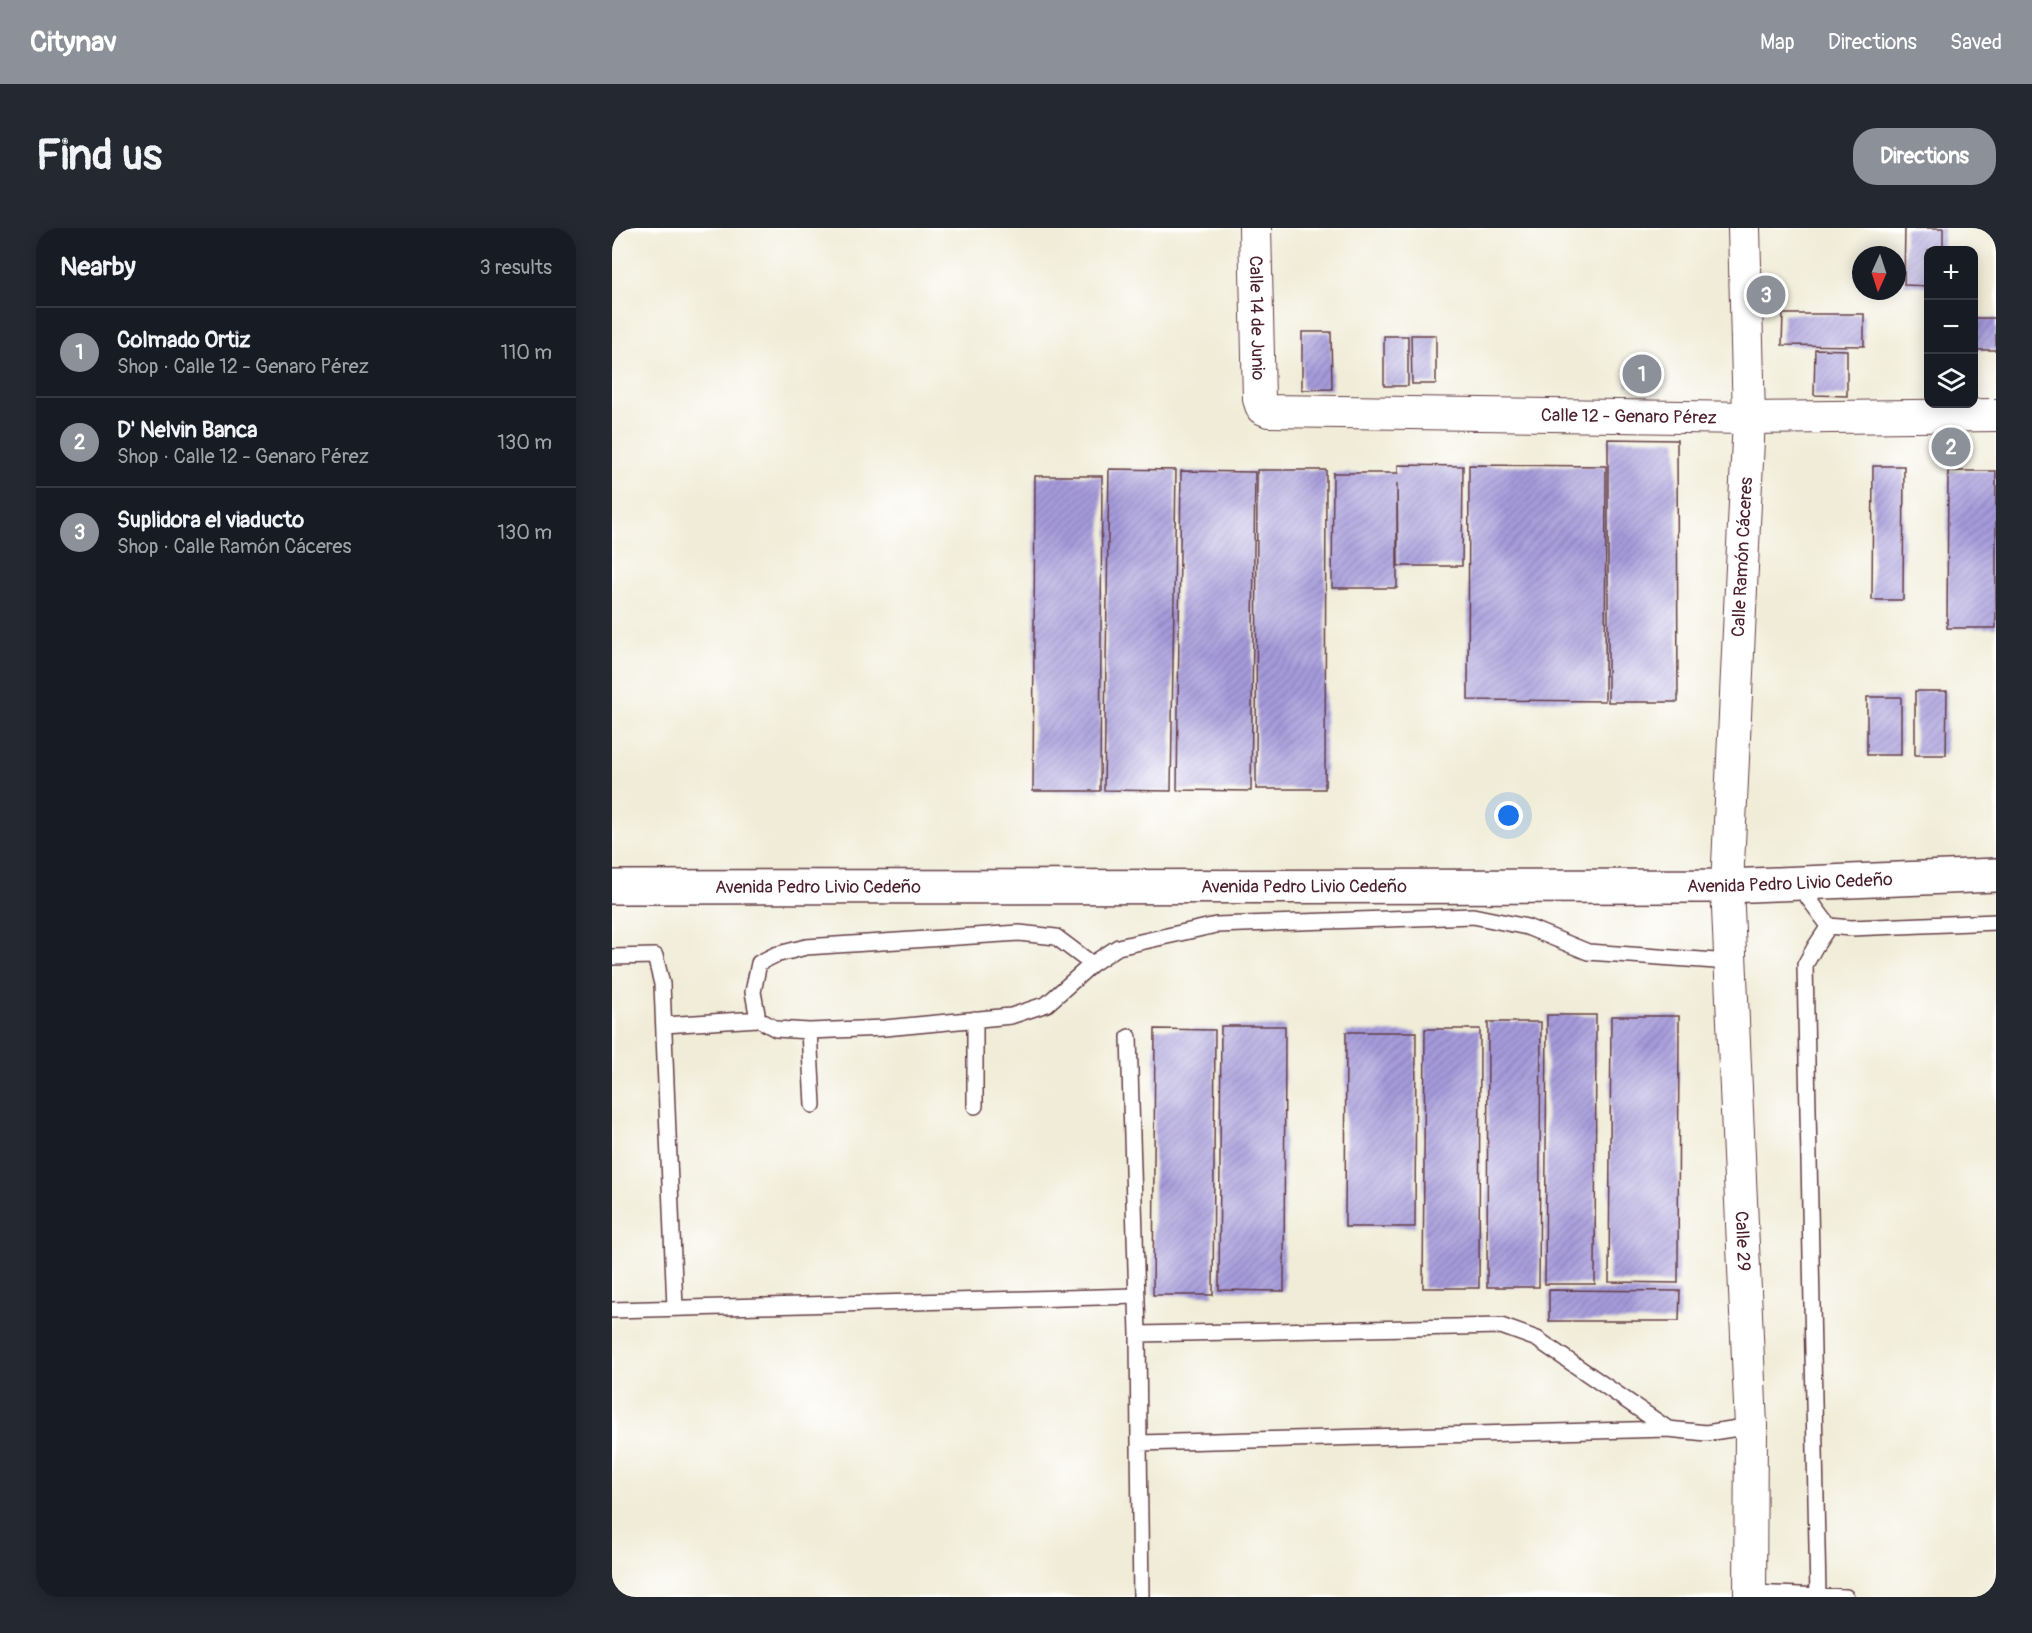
<!DOCTYPE html>
<meta charset="utf-8">
<style>
:root{--surface:#171b24;--page:#242831;--text:#f1f3f6;--muted:#9ea1a6;--line:#363941;--accent:#8c9099}
body{margin:0;font-family:Pangolin,sans-serif;background:var(--page);color:var(--text)}
.controls{position:absolute;right:18px;top:18px;display:grid;overflow:hidden;border-radius:12px;box-shadow:0 3px 15px #0003}
.controls button{width:54px;height:54px;display:grid;place-items:center;padding:0;border:0;border-bottom:2px solid var(--line);background:var(--surface);color:var(--text);font:30px sans-serif}
.compass{position:absolute;left:1240px;top:18px;width:54px;height:54px;border-radius:50%;background:var(--surface);box-shadow:0 3px 15px #0003;rotate:183deg}
.you{position:absolute;left:897px;top:588px;width:21px;height:21px;margin:-15px;border:4px solid #fff;border-radius:50%;background:#1a73e8;box-shadow:0 0 0 9px #1a73e833}
.badge{display:grid;place-items:center;width:39px;height:39px;border-radius:50%;background:var(--accent);color:#fff;font-size:20px;font-weight:700}
.pin{position:absolute;translate:-50% -50%;border:3px solid #fff;box-shadow:0 2px 6px #0006}
.list{margin:0;padding:0;list-style:none}
h2{display:flex;justify-content:space-between;align-items:center;height:78px;margin:0;padding:0 24px;font-size:26px}
h2 small{font-size:20px;font-weight:400;color:var(--muted)}
.list li{display:grid;grid-template-columns:39px 1fr auto;gap:18px;align-items:center;box-sizing:border-box;height:90px;padding:0 24px;border-top:2px solid var(--line)}
.list b{display:block;font-size:22px;white-space:nowrap}
.list p{margin:0;font-size:20px;white-space:nowrap;color:var(--muted)}
.list em{font-size:20px;font-style:normal;color:var(--muted)}
.icon{flex:none;width:33px;height:33px;fill:none;stroke:currentColor;stroke-width:2;stroke-linecap:round;stroke-linejoin:round}
.map{position:relative;flex:none;width:1384px;height:1369px;overflow:hidden;border-radius:24px}
header{display:flex;align-items:center;gap:36px;box-sizing:border-box;height:84px;padding:0 30px;background:var(--accent);color:#fff}
header strong{font-size:28px}
nav{display:flex;gap:33px;margin-inline-start:auto;font-size:21px}
.intro{display:flex;align-items:center;justify-content:space-between;box-sizing:border-box;height:144px;padding:0 36px}
h1{margin:0;font-size:42px}
.button{padding:15px 27px;border-radius:24px;background:var(--accent);color:#fff;font-size:21px;font-weight:700}
main{display:flex;gap:36px;padding:0 36px}
aside{flex:1;background:var(--surface);border-radius:24px;box-shadow:0 3px 15px #0003}
.map>svg:first-child{display:block}
</style>
<header>
<strong>Citynav</strong>
<nav><a>Map</a><a>Directions</a><a>Saved</a></nav>
</header>
<div class="intro"><h1>Find us</h1><a class="button">Directions</a></div>
<main>
<aside>
<h2>Nearby<small>3 results</small></h2>
<ul class="list">
<li><span class="badge">1</span><div><b>Colmado Ortiz</b><p>Shop · Calle 12 - Genaro Pérez</p></div><em>110 m</em></li>
<li><span class="badge">2</span><div><b>D' Nelvin Banca</b><p>Shop · Calle 12 - Genaro Pérez</p></div><em>130 m</em></li>
<li><span class="badge">3</span><div><b>Suplidora el viaducto</b><p>Shop · Calle Ramón Cáceres</p></div><em>130 m</em></li>
</ul>
</aside>
<div class="map">
<svg width="1384" height="1369" viewBox="0 0 1384 1369">
<defs>
<pattern id="building-hatch" width="6" height="6" patternUnits="userSpaceOnUse" patternTransform="scale(1.5)"><rect width="6" height="6" fill="#a69bdb"/><path d="M-1 1l2-2M0 6l6-6M5 7l2-2" fill="none" stroke="#897eb2"/></pattern>
</defs>
<rect width="100%" height="100%" fill="#fff"/>
<filter id="ink" filterUnits="userSpaceOnUse"><feTurbulence type="fractalNoise" baseFrequency=".0167" numOctaves="2"/><feDisplacementMap in="SourceGraphic" scale="12" xChannelSelector="R" yChannelSelector="G"/><feConvolveMatrix kernelMatrix="1 2 1 2 8 2 1 2 1" color-interpolation-filters="sRGB"/></filter>
<filter id="wash" filterUnits="userSpaceOnUse"><feTurbulence type="fractalNoise" baseFrequency=".008" numOctaves="4" result="noise"/><feDisplacementMap in="SourceGraphic" scale="24" xChannelSelector="R" yChannelSelector="G"/><feGaussianBlur stdDeviation="1.35" result="paint"/><feColorMatrix in="noise" values="0 0 0 0 0 0 0 0 0 0 0 0 0 0 0 0 0 1.4 0 .05"/><feComposite in="paint" operator="in"/></filter>
<g filter="url(#wash)">
<rect width="100%" height="100%" fill="#f0ecd7"/>
<g id="blocks">
<path fill="url(#building-hatch)" d="M 1293,0 L 1331,0 L 1331,22 L 1316,22 L 1316,58 L 1292,57 Z
M 1171,86 L 1252,86 L 1252,118 L 1170,117 Z
M 1362,90 L 1384,90 L 1384,122 L 1362,122 Z
M 690,104 L 719,104 L 720,161 L 690,162 Z
M 799,107 L 824,107 L 824,156 L 800,156 Z
M 772,108 L 796,108 L 796,158 L 772,158 Z
M 1203,121 L 1235,122 L 1235,168 L 1202,167 Z
M 1045,134 L 1045,158 L 1015,158 L 1015,135 Z
M 996,211 L 1065,212 L 1066,474 L 996,474 Z
M 1333,214 L 1344,214 L 1344,224 L 1334,225 Z
M 786,237 L 851,238 L 850,338 L 786,338 L 785,255 L 785,360 L 720,360 L 721,245 L 786,245 Z
M 857,237 L 994,238 L 993,473 L 856,472 Z
M 1261,238 L 1292,238 L 1291,372 L 1260,372 Z
M 497,241 L 564,242 L 559,563 L 492,562 Z
M 645,242 L 714,242 L 713,561 L 644,561 Z
M 569,243 L 643,244 L 639,563 L 565,562 Z
M 1336,243 L 1384,243 L 1384,400 L 1335,400 Z
M 423,248 L 490,248 L 488,563 L 421,563 Z
M 1303,463 L 1335,463 L 1334,527 L 1303,527 Z
M 1255,469 L 1289,469 L 1289,527 L 1255,527 Z
M 935,787 L 984,787 L 983,1056 L 933,1056 Z
M 999,788 L 1067,788 L 1066,1055 L 997,1054 Z
M 876,794 L 929,794 L 927,1059 L 875,1059 Z
M 609,798 L 673,798 L 672,1063 L 607,1062 Z
M 543,801 L 603,802 L 601,1067 L 541,1067 Z
M 813,801 L 868,801 L 867,1060 L 811,1060 Z
M 734,804 L 804,804 L 803,999 L 733,999 Z
M 937,1062 L 1068,1063 L 1067,1093 L 937,1093 Z"/>
</g>
</g>
<g filter="url(#ink)">
<use href="#blocks" fill-opacity="0" stroke="#633e45" stroke-width="1.5"/>
<g fill="none" stroke-linecap="round" stroke-linejoin="round">
<g stroke="#633e45" stroke-width="18">
<path id="lane" d="M 1185,655 L 1217,698 L 1239,700 L 1384,694
M 0,729 L 43,728 L 50,756 L 63,1080
M 480,736 L 444,709 L 407,705 L 194,719 L 163,727 L 147,735 L 141,764 L 146,791 L 164,801 L 197,803 L 273,800 L 399,788 L 435,776 L 480,736 L 506,719 L 604,697 L 861,688 L 915,699 L 976,724 L 1118,734
M 52,797 L 146,791
M 197,803 L 201,877
M 517,809 L 526,1106
M 363,878 L 363,791
M 0,1082 L 524,1068
M 1056,1201 L 925,1111 L 889,1098 L 526,1106 L 527,1215 L 1056,1201 L 1094,1205 L 1139,1198
M 527,1215 L 529,1369
M 1138,1365 L 1234,1369
M 1206,1367 L 1193,737 L 1203,719 L 1217,698"/>
</g>
<g stroke="#633e45" stroke-width="34">
<g id="street">
<path id="s1" d="M 643,0 L 647,171 L 650,180 L 657,183 L 1137,190 L 1384,187"/>
<path id="s2" d="M 1132,0 L 1137,190 L 1115,658 L 1139,1198 L 1138,1369"/>
</g>
</g>
<g stroke="#633e45" stroke-width="36">
<g id="secondary">
<path id="s3" d="M 0,659 L 1115,658 L 1384,647"/>
</g>
</g>
<use href="#lane" stroke="#fff" stroke-width="15"/>
<use href="#street" stroke="#fff" stroke-width="32"/>
<use href="#secondary" stroke="#fff" stroke-width="33"/>
</g>
</g>
<g text-anchor="middle" stroke-width="4.5" stroke-linejoin="round" paint-order="stroke">
<g font-size="18" fill="#4a1f2b" stroke="#fff">
<text dy="6" stroke="none"><textPath href="#s1" startOffset="90">Calle 14 de Junio</textPath></text>
<text dy="6" stroke="none"><textPath href="#s1" startOffset="548">Calle 12 - Genaro Pérez</textPath></text>
<text transform="translate(1130 329) rotate(-87)" y="6">Calle Ramón Cáceres</text>
<text dy="6" stroke="none"><textPath href="#s3" startOffset="1178">Avenida Pedro Livio Cedeño</textPath></text>
<text dy="6" stroke="none"><textPath href="#s3" startOffset="206">Avenida Pedro Livio Cedeño</textPath></text>
<text dy="6" stroke="none"><textPath href="#s3" startOffset="692">Avenida Pedro Livio Cedeño</textPath></text>
<text dy="6" stroke="none"><textPath href="#s2" startOffset="1014">Calle 29</textPath></text>
</g>
</g>
</svg>
<div class="controls">
<button>+</button>
<button>−</button>
<button><svg class="icon" aria-label="layers" viewBox="0 0 24 24"><path d="M12 4l9 5-9 5-9-5zM3 14l9 5 9-5"/></svg></button>
</div>
<svg class="compass" viewBox="-18 -18 36 36"><path d="M0-13l5 13h-10z" fill="#e53935"/><path d="M0 13l5-13h-10z" fill="#9ea1a6"/></svg>
<div class="you"></div>
<div class="pin badge" style="left:1030px;top:146px">1</div>
<div class="pin badge" style="left:1339px;top:219px">2</div>
<div class="pin badge" style="left:1154px;top:67px">3</div>
</div>
</main>
